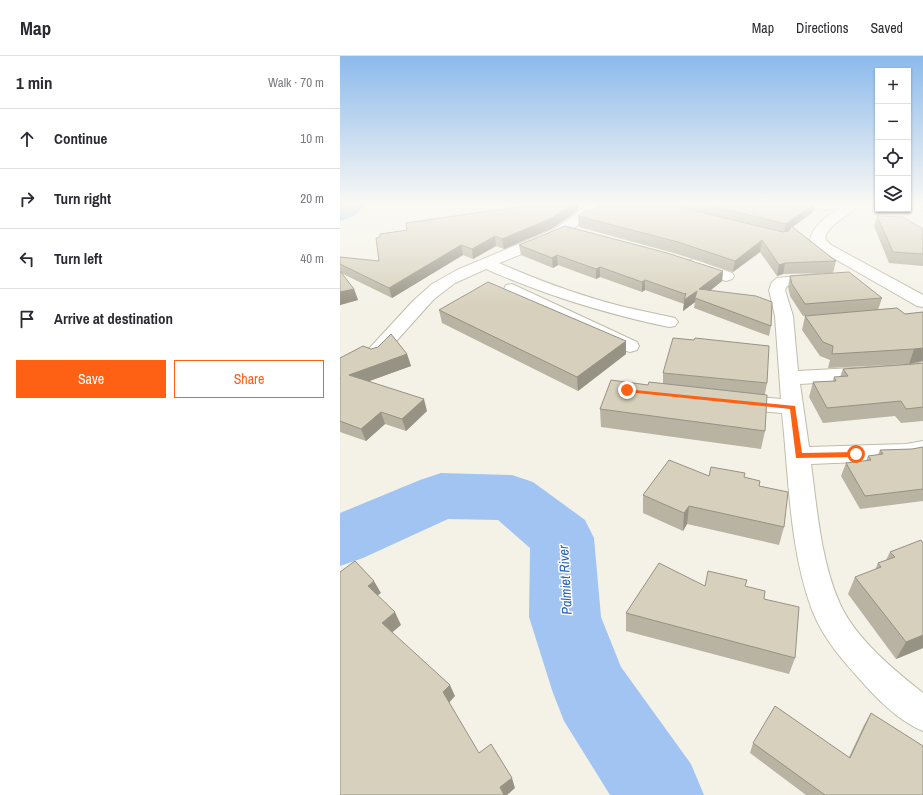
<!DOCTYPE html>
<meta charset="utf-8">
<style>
:root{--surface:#fff;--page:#f7f7f7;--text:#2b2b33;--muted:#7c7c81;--line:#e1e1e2;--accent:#fe6014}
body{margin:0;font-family:"Archivo Narrow",sans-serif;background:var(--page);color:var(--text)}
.controls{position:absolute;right:12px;top:12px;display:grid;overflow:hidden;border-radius:0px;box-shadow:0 1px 3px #0004}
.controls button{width:36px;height:36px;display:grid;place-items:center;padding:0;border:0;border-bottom:1px solid var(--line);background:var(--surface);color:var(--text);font:20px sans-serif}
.stop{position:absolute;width:12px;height:12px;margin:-9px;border:3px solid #fe6014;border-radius:50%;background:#fff}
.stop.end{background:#fe6014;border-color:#fff;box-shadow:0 1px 4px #0008}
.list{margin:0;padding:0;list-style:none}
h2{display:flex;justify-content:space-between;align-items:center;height:52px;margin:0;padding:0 16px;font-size:17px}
h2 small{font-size:13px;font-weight:400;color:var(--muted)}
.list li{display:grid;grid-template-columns:26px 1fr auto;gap:12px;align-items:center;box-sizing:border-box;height:60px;padding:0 16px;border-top:1px solid var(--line)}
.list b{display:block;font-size:15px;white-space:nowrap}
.list em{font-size:13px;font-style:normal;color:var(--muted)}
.actions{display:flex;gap:8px;padding:12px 16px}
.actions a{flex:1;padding:9px 0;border:1px solid var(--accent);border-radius:0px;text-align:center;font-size:14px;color:var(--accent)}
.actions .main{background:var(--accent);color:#fff}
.icon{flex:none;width:22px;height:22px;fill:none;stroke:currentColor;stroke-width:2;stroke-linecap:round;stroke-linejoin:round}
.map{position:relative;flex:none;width:583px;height:739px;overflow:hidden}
header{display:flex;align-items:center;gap:24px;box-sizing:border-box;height:56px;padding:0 20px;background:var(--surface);border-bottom:1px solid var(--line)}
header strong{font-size:19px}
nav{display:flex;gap:22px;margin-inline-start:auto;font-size:14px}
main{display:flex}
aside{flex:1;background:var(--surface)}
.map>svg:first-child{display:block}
</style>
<header>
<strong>Map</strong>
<nav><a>Map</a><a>Directions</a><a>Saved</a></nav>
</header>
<main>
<aside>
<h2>1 min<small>Walk · 70 m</small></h2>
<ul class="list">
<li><svg class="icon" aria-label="ahead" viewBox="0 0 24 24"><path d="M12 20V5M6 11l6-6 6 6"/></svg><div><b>Continue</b></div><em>10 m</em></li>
<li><svg class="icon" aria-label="right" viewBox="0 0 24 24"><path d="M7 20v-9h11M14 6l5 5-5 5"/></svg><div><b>Turn right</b></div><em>20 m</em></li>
<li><svg class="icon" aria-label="left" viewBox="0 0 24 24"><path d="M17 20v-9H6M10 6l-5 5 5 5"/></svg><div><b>Turn left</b></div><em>40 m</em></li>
<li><svg class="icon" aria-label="arrive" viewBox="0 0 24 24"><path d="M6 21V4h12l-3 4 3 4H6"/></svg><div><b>Arrive at destination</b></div></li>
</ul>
<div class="actions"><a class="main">Save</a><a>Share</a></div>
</aside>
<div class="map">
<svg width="583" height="739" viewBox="0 0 583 739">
<rect width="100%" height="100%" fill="#f4f2e7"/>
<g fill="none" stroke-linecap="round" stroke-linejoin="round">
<path fill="#a2c4f2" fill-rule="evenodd" d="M 0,147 L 23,147 L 24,150 C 17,159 11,162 0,165 Z
M 101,417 L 172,419 L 193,426 L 245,464 L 254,482 L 261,561 L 281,611 L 351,708 L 364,739 L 270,739 L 224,665 L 213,637 L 189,561 L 190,492 L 158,464 L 108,463 L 23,502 L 0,510 L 0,457 L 80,424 Z"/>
<g stroke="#c0bcaa" stroke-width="2">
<path id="minor" d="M 250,147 L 265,147 L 229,176 L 197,192 L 159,207 C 200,225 241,240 284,251 C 301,255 318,258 335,262 L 338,266 L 335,270 L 329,271 C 266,258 205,239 146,213 L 115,227 L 94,243 L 42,301 L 35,303 L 28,301 L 25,297 L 73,245 L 92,228 L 117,214 L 214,173 L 229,163 Z
M 465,147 L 489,147 L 492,150 L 490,153 L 485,154 L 467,150 Z
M 506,147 L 521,147 C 512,160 488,166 485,183 L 491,189 L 583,239 L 583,251 L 577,250 L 481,195 L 470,184 C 473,167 493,157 506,147 Z
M 354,203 L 392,217 L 394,220 L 392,223 L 386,225 L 348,211 L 346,208 L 348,205 Z
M 478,218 L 484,220 L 486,223 L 484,226 L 447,230 L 445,234 L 453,260 L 458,315 L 569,309 L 583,306 L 583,318 L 569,321 L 460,328 L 469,391 L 566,388 L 583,385 L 583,401 L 566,404 L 471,408 C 477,453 481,506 500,548 C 516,583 554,614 583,637 L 583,675 C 561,666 540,646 524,628 C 504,606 483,583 472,554 C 449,492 449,422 442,357 L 396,353 L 389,351 L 385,346 L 389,341 L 396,339 L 441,343 L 435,260 L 429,234 L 432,226 L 437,222 Z
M 172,228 L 297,286 L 299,290 L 297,294 L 290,296 L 283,294 L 166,237 L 164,233 L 166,229 Z"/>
</g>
<use href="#minor" fill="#fff" fill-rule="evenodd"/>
</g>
<path fill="#b8b3a2" d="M 206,147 L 238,147 L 238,154 L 213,172 L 164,193 L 156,190 L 133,203 L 123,199 L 52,242 L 1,217 L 14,233 L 18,244 L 0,249 L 0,201 L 39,205 L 67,174 Z
M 332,147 L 475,147 L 473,156 L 453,171 L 496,205 L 493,217 L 443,218 L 437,220 L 420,196 L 393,216 L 337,198 L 239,171 L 238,160 L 407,168 L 332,149 Z
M 578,147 L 583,147 L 583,156 Z
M 537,160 L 583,173 L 583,210 L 549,207 L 534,170 Z
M 179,189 L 383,215 L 382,225 L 370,235 L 431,270 L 429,280 L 354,252 L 355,246 L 343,255 L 344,248 L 305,234 L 302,236 L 260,221 L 256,223 L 218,209 L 213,212 L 181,199 Z
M 450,220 L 542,242 L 538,254 L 463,260 L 450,240 L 448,231 Z
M 99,254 L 286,298 L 238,335 L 102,267 Z
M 583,256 L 583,305 L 569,308 L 488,312 L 490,304 L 480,300 L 462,274 L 465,260 L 565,258 Z
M 31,293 L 67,298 L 71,310 L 29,325 L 87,355 L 66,375 L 45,368 L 26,385 L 0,376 L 0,302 Z
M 583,307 L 583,365 L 561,367 L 555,360 L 483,367 L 469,341 L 473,326 L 493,325 L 494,321 L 500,321 L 503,313 L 574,308 Z
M 323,317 L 427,327 L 425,338 L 425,375 L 421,393 L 261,371 L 260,353 L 308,329 L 323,328 Z
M 583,391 L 583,445 L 520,453 L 501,420 L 506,407 L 526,405 L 528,400 L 538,399 L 540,394 L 572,393 Z
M 369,420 L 404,421 L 419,430 L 444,471 L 439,489 L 347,468 L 343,475 L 303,457 L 303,439 Z
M 581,484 L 583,592 L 556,603 L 508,538 L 515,521 L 535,514 L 538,507 L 546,504 L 550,496 Z
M 365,530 L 405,530 L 424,543 L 455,602 L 449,618 L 286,575 L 286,557 Z
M 531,657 L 582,739 L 466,739 L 410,697 L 413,687 L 509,701 L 524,669 Z"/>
<path fill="#969284" d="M 234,147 L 238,147 L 238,154 L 213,172 L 164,193 L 162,183 Z
M 475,147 L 473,156 L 444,177 L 446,168 Z
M 155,180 L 156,190 L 133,203 L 132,193 Z
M 422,184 L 420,196 L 393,216 L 395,205 Z
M 121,189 L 123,199 L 52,242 L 49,232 Z
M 217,199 L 218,209 L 213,212 L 212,202 Z
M 445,207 L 443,218 L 437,220 L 439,209 Z
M 260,211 L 260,221 L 256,223 L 256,213 Z
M 383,215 L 382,225 L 358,244 L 359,233 Z
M 305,224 L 305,234 L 302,236 L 302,226 Z
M 14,233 L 18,244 L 0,249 L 0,236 Z
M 357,235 L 355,246 L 343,255 L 345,238 L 346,237 Z
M 286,285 L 286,298 L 238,335 L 237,321 Z
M 583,292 L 583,305 L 569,308 L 574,293 Z
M 67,298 L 71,310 L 13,331 L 9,319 Z
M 84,343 L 87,355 L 66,375 L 62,363 Z
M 41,356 L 45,368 L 26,385 L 21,373 Z
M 349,450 L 347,468 L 343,475 L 344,457 Z
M 34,525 L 41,537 L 34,542 L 28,530 Z
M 55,556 L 61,569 L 48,580 L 42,567 Z
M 583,579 L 583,592 L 556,603 L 566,586 Z
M 110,629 L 115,640 L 108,648 L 103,636 Z
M 172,722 L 175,732 L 167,739 L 163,739 L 160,731 Z"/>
<path fill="#d6d0bc" stroke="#969284" d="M 206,147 L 234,147 L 212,162 L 162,183 L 155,180 L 132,193 L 121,189 L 49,232 L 0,208 L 0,201 L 39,205 L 36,182 L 40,181 L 40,178 L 67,174 L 66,167 Z
M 266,147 L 323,147 L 443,176 L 449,175 L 451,170 L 496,205 L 445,207 L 439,209 L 422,184 L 395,205 L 338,186 L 238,160 L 246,154 L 248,156 Z
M 360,147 L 475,147 L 446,168 Z
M 537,160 L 563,161 L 583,173 L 583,198 L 553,196 Z
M 225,170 L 327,197 L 383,215 L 359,233 L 416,240 L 432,246 L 431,270 L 355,242 L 357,235 L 344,244 L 346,237 L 345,238 L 305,224 L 302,226 L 260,211 L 256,213 L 217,199 L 212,202 L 179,189 Z
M 0,215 L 14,233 L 0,236 Z
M 509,216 L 542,242 L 465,248 L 452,228 L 450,220 Z
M 148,226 L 286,285 L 237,321 L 99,254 Z
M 557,252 L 565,258 L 583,256 L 583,292 L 574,293 L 492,298 L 493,290 L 483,286 L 465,260 Z
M 51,278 L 67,298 L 9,319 L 84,343 L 62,363 L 41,356 L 21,373 L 0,365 L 0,322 L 1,323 L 0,322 L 0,302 L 23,290 L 31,293 L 38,291 Z
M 333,282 L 354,284 L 355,282 L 429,290 L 427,327 L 323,317 Z
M 583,307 L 583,351 L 566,353 L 561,345 L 487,352 L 473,326 L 496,325 L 494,321 L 508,320 L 503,313 L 574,308 Z
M 271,324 L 308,329 L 309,326 L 427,339 L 425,375 L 260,353 Z
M 583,391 L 583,433 L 525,440 L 506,407 L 531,404 L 528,400 L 543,398 L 540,394 L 572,393 Z
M 329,404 L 369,420 L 371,411 L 405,417 L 404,421 L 420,425 L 419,430 L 448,436 L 444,471 L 349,450 L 344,457 L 303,439 Z
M 581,484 L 583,487 L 583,579 L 566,586 L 515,521 L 541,511 L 538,507 L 555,501 L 550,496 Z
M 15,505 L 34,525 L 28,530 L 55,556 L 42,567 L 110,629 L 103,636 L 139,697 L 151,688 L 172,722 L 160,731 L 164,739 L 0,739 L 0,516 Z
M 319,507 L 365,530 L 368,515 L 407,524 L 405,530 L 425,535 L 424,543 L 459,551 L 455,602 L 286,557 Z
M 435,650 L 510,702 L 531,657 L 583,690 L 583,737 L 582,739 L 485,739 L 413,687 Z"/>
<linearGradient id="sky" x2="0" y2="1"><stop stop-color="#8cbaec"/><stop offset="0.59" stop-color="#faf9f4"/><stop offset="1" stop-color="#faf9f4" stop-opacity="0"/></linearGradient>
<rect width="583" height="251" fill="url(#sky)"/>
<path fill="#fe6014" d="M 285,333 L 455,350 L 462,397 L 516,396 L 519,398 L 516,401 L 456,402 L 450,353 L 287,336 L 284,334 Z"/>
<g text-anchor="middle" stroke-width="3" stroke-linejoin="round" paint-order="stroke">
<g font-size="14" font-style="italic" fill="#2c64b6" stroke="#fff">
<text transform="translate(225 524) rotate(-93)" y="5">Palmiet River</text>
</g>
</g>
</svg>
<div class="controls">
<button>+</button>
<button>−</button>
<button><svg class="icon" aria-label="locate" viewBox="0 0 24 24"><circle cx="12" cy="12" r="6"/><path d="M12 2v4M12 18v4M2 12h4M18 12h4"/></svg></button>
<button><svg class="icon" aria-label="layers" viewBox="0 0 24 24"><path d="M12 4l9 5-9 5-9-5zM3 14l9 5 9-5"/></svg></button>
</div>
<div class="stop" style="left:516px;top:398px"></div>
<div class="stop end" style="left:287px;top:334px"></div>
</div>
</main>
